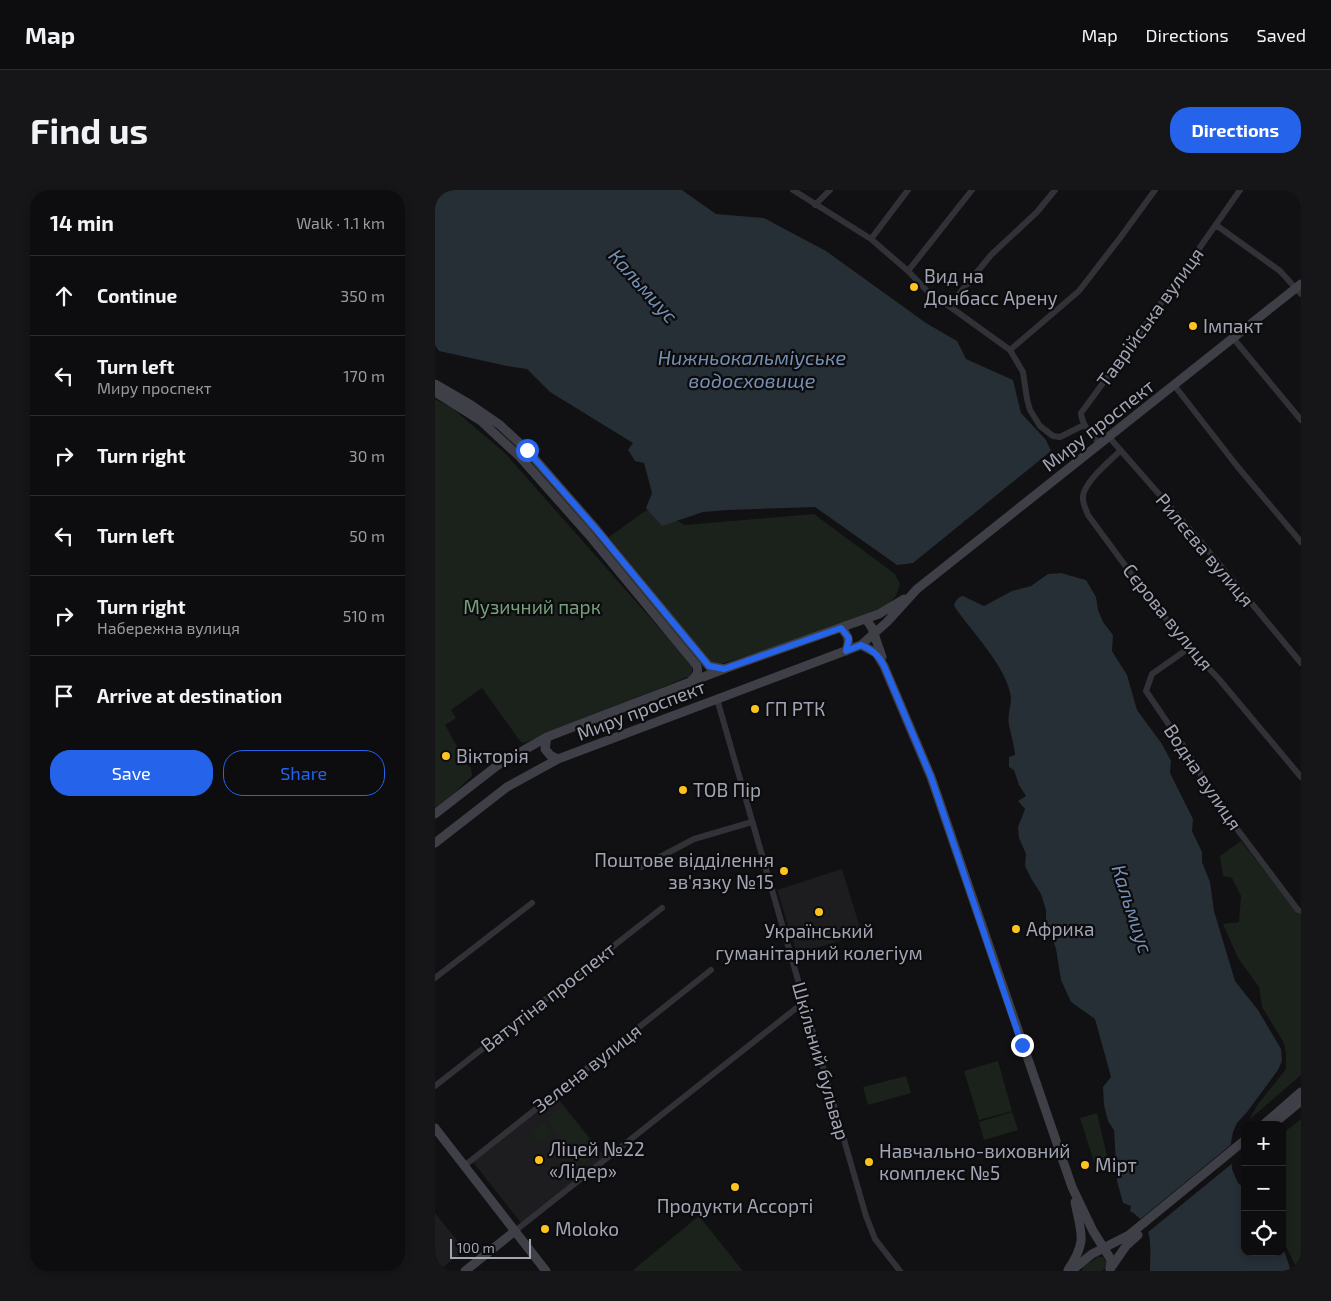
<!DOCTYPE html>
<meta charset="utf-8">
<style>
:root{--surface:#0d0c0e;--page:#161517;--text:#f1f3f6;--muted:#9a9b9e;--line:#2d2c2e;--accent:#2563eb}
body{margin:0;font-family:"Exo 2",sans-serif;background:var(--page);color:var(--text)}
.controls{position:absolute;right:15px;bottom:15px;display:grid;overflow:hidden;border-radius:10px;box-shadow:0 2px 8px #0003}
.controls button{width:45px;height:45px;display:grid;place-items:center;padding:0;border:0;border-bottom:1px solid var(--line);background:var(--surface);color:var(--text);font:25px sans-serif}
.scale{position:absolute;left:15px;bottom:12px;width:81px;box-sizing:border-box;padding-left:5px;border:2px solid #a1a5b4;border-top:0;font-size:14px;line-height:18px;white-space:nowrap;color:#a1a5b4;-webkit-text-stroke:4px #0c0b0d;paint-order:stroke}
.stop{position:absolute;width:15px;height:15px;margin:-11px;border:4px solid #2563eb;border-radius:50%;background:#fff}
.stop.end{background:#2563eb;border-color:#fff;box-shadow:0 1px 5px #0008}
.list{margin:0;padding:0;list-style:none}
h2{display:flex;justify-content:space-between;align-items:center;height:65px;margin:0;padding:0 20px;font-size:21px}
h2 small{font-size:16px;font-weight:400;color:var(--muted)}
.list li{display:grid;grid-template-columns:32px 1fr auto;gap:15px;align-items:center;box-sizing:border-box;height:80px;padding:0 20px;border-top:1px solid var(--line)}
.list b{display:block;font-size:19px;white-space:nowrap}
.list p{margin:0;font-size:16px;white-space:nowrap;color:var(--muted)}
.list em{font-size:16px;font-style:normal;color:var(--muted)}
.actions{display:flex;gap:10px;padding:15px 20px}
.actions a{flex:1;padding:11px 0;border:1px solid var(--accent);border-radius:20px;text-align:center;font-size:18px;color:var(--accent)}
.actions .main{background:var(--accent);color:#fff}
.icon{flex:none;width:28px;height:28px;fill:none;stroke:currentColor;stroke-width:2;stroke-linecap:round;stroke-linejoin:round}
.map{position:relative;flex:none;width:866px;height:1081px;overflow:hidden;border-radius:20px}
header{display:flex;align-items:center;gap:30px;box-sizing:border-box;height:70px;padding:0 25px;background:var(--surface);border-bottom:1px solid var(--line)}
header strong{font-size:24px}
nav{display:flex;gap:28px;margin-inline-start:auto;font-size:18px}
.intro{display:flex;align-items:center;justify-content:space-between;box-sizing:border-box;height:120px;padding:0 30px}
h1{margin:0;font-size:35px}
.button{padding:12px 22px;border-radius:20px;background:var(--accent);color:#fff;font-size:18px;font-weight:700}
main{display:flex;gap:30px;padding:0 30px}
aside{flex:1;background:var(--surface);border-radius:20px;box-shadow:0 2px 8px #0003}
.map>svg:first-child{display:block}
</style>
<header>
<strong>Map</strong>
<nav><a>Map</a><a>Directions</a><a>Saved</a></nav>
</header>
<div class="intro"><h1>Find us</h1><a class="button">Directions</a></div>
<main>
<aside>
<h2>14 min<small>Walk · 1.1 km</small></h2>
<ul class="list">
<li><svg class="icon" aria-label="ahead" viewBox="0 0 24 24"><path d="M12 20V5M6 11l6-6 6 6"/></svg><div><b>Continue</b></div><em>350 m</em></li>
<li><svg class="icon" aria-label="left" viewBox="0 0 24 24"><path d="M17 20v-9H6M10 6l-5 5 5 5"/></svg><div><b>Turn left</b><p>Миру проспект</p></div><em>170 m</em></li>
<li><svg class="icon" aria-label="right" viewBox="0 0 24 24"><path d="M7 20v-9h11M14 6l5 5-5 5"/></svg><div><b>Turn right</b></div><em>30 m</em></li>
<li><svg class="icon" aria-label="left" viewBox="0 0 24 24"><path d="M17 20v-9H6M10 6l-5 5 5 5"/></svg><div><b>Turn left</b></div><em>50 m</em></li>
<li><svg class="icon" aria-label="right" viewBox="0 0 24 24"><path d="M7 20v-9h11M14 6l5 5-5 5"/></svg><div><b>Turn right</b><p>Набережна вулиця</p></div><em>510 m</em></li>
<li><svg class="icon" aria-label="arrive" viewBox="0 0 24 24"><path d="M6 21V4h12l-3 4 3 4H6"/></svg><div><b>Arrive at destination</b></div></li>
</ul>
<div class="actions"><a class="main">Save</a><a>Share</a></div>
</aside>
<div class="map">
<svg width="866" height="1081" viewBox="0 0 866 1081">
<rect width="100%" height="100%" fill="#111012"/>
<path fill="#1d1c1f" d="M 407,679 L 427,744 L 362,764 L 342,700 Z
M 121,906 L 170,967 L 86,1033 L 38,972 Z
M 0,1023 L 30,1060 L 3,1081 L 0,1081 Z"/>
<path fill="#1b221c" d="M 0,209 L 17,218 L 70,263 L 233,448 L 257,477 L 257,481 L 255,486 L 89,553 L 85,551 L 47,498 L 16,520 L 21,528 L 10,535 L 32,574 L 36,578 L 37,586 L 17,605 L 0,618 Z
M 216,317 L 250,335 L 379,324 L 460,384 L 465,394 L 461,406 L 452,416 L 379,444 L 283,475 L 277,474 L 174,347 Z
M 806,651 L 862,722 L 866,724 L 866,885 L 814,930 L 823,914 L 851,879 L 851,863 L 849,853 L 827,817 L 824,797 L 803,768 L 788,734 L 804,732 L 806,706 L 797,688 L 788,686 L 785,666 Z
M 563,871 L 577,921 L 544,930 L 529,881 Z
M 471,886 L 476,903 L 433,915 L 428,897 Z
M 128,916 L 164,961 L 148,975 L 111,929 Z
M 577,922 L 583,940 L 549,950 L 544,932 Z
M 662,923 L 673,970 L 659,972 L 645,928 Z
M 866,929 L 866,1081 L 863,1081 L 847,1048 L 847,944 Z
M 109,933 L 116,943 L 104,953 L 96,943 Z
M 264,1026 L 308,1081 L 199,1081 L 198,1080 Z
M 663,1067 L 668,1067 L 671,1071 L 672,1077 L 667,1081 L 647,1081 L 648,1077 Z"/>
<path fill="#262e36" d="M 0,0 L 247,0 L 281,24 L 329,28 L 391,61 L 491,133 L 522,151 L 531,169 L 578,190 L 586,223 L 611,250 L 616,261 L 478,373 L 462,375 L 380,317 L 293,320 L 268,322 L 227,336 L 211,318 L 217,303 L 209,273 L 200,271 L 193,260 L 198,253 L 115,202 L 92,179 L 72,176 L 4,161 L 0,155 Z
M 626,383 L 651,390 L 661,407 L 663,420 L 668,432 L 678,445 L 677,461 L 692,485 L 702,520 L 727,554 L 736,571 L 735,583 L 758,629 L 757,641 L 767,662 L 767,672 L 775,692 L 779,721 L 800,791 L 823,820 L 846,859 L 847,871 L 843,880 L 812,922 L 802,933 L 798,942 L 796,952 L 797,979 L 803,993 L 810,998 L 810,1062 L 847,1062 L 847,1054 L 856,1081 L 715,1081 C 715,1056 720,1036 695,1021 L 696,1016 L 688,1013 L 682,991 L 679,940 L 673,931 L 669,915 L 668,897 L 676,887 L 660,829 L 636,812 L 626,790 L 621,759 L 611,731 L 611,720 L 606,704 L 597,690 L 590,676 L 591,664 L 584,648 L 583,637 L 590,619 L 583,611 L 591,606 L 584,595 L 579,580 L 574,577 L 574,567 L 580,565 C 579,554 576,545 574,535 C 572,526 576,516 576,508 C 573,478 536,441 519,416 C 520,411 523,407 528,406 L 549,416 L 577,401 L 596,396 L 613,384 Z"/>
<path fill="#111012" d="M 798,953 L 799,972 L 712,1043 L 703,1031 Z"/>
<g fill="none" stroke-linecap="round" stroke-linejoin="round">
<path stroke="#313237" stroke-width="6" d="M 358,0 L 436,49 L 473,81 L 498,107 L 514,116 L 575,160 L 588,182 L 592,209 L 595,220 L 605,236 L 618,246 L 625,247 L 649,235
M 380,15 L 395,0
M 781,35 L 845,81 L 866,104
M 436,49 L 473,0
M 473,81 L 537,0
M 514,116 L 556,65 L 602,22 L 620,0
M 798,148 L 866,230
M 575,160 L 644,101 L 685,48 L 720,0
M 739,195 L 802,276 L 866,352
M 674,247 L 765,351 L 866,473
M 665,254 C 657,245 647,236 646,223 L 710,136 L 805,0
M 685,261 C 675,271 650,291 648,306 C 647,313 651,319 653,325 L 703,393 L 754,458 L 783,488 L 866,587
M 754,458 L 717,484 L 711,501 L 764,579 L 769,595 L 863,720 L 866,721
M 282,509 L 431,1026 L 440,1049 L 465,1081
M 206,677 L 259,649 L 317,632
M 0,788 L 97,713
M 0,896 L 227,718
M 29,976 L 276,780
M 80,1041 L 369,812"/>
<path stroke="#3f4047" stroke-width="9" d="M 0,194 L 36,215 L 65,235 L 92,260 L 161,339 L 269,470 L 274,476 L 289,479
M 0,202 L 46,231 L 85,267 L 154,345 L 262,476 C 264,483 261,486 256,491
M 431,429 L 437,438 L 447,467
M 406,438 C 414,446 415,451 411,461
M 426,455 L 441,463 L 449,476 L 496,587 L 637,997 L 658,1041 L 675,1068 L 676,1072 L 675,1079
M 112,547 L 110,559 L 115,565 L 123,569
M 0,624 L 63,575 L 112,547 L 289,479 L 444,424 L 469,409
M 0,653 L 72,597 L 123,569 L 426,455 L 452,432 L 482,399 L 866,94
M 828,935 L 866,902
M 837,935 L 866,911
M 0,938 L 111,1081
M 675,1079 L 691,1056 L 703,1045
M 633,1080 C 653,1050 646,1044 640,1012
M 30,1081 L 80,1041
M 636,1081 L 657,1064 L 694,1045 L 810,950"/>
</g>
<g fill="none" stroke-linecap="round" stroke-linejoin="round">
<path stroke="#2563eb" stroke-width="6" d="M 92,260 L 161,339 L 274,476 L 289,479 L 406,438 L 414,448 L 411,461 L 426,455 C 437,460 443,464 449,476 L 496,587 L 587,855"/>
</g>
<g fill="#fdc41e" stroke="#0c0b0d" stroke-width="2">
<circle cx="479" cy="97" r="5"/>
<circle cx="758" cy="136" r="5"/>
<circle cx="320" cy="519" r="5"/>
<circle cx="11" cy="566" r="5"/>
<circle cx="248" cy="600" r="5"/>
<circle cx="349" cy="681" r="5"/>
<circle cx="384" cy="722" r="5"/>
<circle cx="581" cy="739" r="5"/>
<circle cx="104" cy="970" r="5"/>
<circle cx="434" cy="972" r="5"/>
<circle cx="650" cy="975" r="5"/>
<circle cx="300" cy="997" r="5"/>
<circle cx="110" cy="1039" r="5"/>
</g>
<g text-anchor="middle" stroke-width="4.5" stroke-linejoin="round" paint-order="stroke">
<g font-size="19" fill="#a1a5b4" stroke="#0c0b0d" text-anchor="start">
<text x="489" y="93">Вид на<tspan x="489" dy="22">Донбасс Арену</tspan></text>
<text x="768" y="143">Iмпакт</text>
<text x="330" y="526">ГП РТК</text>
<text x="21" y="573">Вікторія</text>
<text x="258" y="607">ТОВ Пір</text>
<text x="339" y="677" text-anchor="end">Поштове відділення<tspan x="339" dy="22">зв'язку №15</tspan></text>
<text x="591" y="746">Африка</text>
<text x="384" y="748" text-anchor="middle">Український<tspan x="384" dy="22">гуманітарний колегіум</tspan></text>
<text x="114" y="966">Ліцей №22<tspan x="114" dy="22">«Лідер»</tspan></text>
<text x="444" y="968">Навчально-виховний<tspan x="444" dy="22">комплекс №5</tspan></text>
<text x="660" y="982">Мірт</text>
<text x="300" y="1023" text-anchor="middle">Продукти Ассорті</text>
<text x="120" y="1046">Moloko</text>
</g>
<g font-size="19" fill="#a1a5b4" stroke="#0c0b0d">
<text transform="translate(715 127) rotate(-54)" y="7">Таврійська вулиця</text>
<text transform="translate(663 235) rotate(-38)" y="7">Миру проспект</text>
<text transform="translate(770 360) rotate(50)" y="7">Рилєєва вулиця</text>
<text transform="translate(733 427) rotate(51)" y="7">Сєрова вулиця</text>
<text transform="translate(206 520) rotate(-21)" y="7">Миру проспект</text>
<text transform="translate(768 587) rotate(56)" y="7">Водна вулиця</text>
<text transform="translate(113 807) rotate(-38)" y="7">Ватутіна проспект</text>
<text transform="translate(386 871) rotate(74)" y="7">Шкільний бульвар</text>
<text transform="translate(152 878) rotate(-38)" y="7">Зелена вулиця</text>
</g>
<g font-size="19" fill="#76a07c" stroke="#0c0b0d">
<text x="97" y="424">Музичний парк</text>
</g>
<g font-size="20" font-style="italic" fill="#7590b2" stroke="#0c0b0d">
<text transform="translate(208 96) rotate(48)" y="7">Кальмиус</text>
<text x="317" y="175">Нижньокальміуське<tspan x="317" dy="23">водосховище</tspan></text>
<text transform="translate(697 719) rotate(72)" y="7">Кальмиус</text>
</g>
</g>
</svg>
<div class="controls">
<button>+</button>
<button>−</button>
<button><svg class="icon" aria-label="locate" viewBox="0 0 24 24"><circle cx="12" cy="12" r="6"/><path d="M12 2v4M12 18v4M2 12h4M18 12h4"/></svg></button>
</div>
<div class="scale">100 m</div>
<div class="stop" style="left:92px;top:260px"></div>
<div class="stop end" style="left:587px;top:855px"></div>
</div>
</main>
